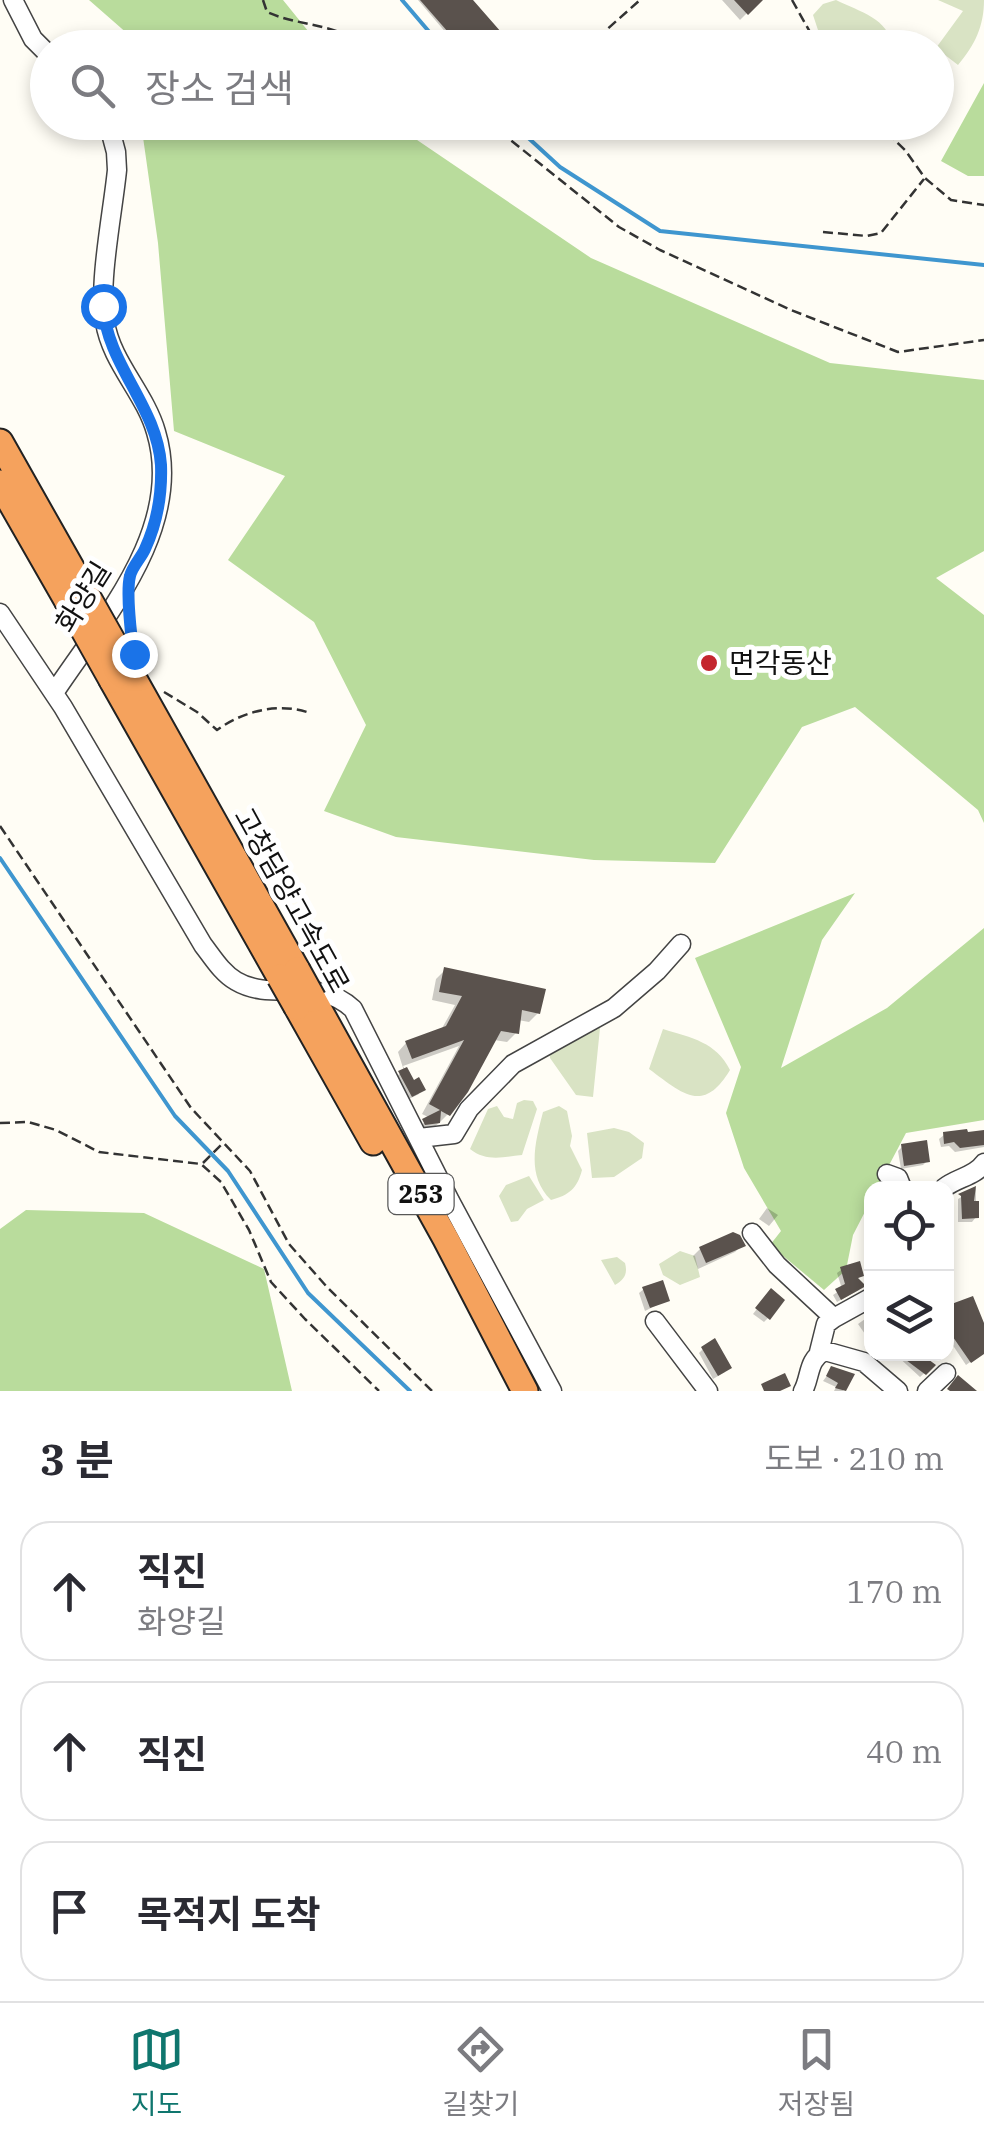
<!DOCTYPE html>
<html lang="ko">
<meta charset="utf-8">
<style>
:root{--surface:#fff;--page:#f2f2f3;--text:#2b2b33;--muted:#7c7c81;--line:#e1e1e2;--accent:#0f766e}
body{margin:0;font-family:"IBM Plex Serif","Noto Sans KR",serif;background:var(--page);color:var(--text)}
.controls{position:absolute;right:30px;bottom:30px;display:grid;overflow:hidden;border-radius:20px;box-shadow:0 5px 15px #0003}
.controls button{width:90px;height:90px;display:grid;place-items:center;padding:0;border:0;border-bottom:2px solid var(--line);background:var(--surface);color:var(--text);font:50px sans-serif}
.stop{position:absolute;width:30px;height:30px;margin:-22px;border:8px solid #1a73e8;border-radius:50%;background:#fff}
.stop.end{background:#1a73e8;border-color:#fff;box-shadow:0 2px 10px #0008}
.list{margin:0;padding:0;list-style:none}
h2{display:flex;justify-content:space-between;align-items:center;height:130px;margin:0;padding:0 40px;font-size:42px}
h2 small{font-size:32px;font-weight:400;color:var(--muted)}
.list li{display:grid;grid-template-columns:65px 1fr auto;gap:30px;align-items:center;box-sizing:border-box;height:140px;margin:0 20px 20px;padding:0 20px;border:2px solid var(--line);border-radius:30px}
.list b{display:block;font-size:38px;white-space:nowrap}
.list p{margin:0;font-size:32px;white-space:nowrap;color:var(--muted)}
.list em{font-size:32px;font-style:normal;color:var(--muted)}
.icon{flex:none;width:55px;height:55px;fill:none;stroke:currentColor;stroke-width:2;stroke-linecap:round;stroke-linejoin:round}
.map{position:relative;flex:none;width:984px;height:1391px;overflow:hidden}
.search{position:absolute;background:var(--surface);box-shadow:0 5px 15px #0003;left:30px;right:30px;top:30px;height:110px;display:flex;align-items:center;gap:25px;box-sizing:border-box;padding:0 35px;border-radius:55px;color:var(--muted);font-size:38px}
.sheet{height:610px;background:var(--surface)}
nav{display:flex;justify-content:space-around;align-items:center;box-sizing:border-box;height:140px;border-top:2px solid var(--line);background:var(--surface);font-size:28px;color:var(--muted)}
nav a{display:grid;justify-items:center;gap:5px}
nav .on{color:var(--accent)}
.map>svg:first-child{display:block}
</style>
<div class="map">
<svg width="984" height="1391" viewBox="0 0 984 1391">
<rect width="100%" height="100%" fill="#fffdf5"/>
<path fill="#b9dc9c" d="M 89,0 L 283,0 L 321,47 L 131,47 L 129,35 Z
M 984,83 L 984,176 L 968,176 L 941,161 Z
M 141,123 L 392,123 L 591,258 L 830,363 L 984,380 L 984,551 L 936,578 L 984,615 L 984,823 L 978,810 L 855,707 L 802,727 L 715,863 L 594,860 L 396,837 L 324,811 L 366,725 L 314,622 L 228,560 L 285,476 L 174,431 L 158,243 Z
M 855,893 L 822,940 L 781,1068 L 887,1008 L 984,928 L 984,1120 L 906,1133 L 877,1188 L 872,1188 L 871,1200 L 853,1235 L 846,1270 L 824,1290 L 770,1245 L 781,1231 L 744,1168 L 726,1113 L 741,1067 L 695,958 Z
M 26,1210 L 144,1213 L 264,1269 L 292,1391 L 0,1391 L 0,1229 Z"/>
<path fill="#d9e3c4" d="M 836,0 C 860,12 889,18 892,47 L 829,47 L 818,30 L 813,15 L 823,4 Z
M 938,0 L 984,0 C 984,26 975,45 958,65 L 936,48 L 963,11 Z
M 596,1024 L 600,1028 L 593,1097 L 576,1095 L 550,1058 L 549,1049 Z
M 663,1029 C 692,1038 716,1042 730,1070 C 703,1115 682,1093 649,1069 Z
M 524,1100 L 533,1101 L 537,1109 L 522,1155 C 503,1157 486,1162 470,1149 L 488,1109 L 497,1106 L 504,1117 L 513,1119 L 517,1103 Z
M 559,1106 L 567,1111 L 572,1136 L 570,1146 L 582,1170 C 577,1189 569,1195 551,1200 C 526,1175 535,1143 543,1112 Z
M 614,1128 L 629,1132 L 644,1143 L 642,1158 L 614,1177 L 592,1178 L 587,1133 Z
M 529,1176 L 544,1200 L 527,1209 L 518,1221 L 511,1222 L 499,1196 L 506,1185 Z
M 680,1251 L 695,1256 L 700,1277 L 680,1285 L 663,1275 L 659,1264 Z
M 617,1257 L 625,1263 C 628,1274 624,1280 615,1285 L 601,1260 Z"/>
<path fill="#0003" d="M 418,0 L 470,0 L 512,48 L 459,48 Z
M 722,0 L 760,0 L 740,20 Z
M 445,970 L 538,1013 L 529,1022 L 518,1020 L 516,1033 L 507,1042 L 494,1040 L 448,1114 L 439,1123 L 429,1131 L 415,1130 L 430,1118 L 422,1114 L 459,1046 L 403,1066 L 419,1094 L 407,1100 L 395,1077 L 404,1071 L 398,1052 L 406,1043 L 441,1030 L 455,1005 L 432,1000 L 436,979 Z
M 984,1131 L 984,1147 L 955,1152 L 949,1146 L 941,1147 L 939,1139 L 944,1135 Z
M 903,1146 L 927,1161 L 923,1165 L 901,1169 L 898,1151 Z
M 976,1188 L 976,1217 L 972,1222 L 958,1222 L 958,1199 Z
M 767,1208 L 778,1215 L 769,1226 L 759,1219 Z
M 742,1245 L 735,1252 L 698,1269 L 693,1256 L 700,1249 Z
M 841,1270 L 861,1275 L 857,1280 L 859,1290 L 837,1302 L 833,1295 L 842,1289 L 837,1273 Z
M 644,1289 L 667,1300 L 645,1311 L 639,1293 Z
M 767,1296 L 768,1318 L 764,1322 L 753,1314 Z
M 946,1306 L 984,1326 L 984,1352 L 966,1365 L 946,1335 Z
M 872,1314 L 872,1333 L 865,1334 L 858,1324 Z
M 703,1349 L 725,1372 L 713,1379 L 699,1353 Z
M 895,1354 L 915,1354 L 933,1365 L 920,1377 Z
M 832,1369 L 851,1375 L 843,1391 L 834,1391 L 836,1387 L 823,1381 Z"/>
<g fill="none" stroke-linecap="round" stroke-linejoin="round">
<path stroke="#3f96cf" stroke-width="4" d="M 402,0 L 443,48
M 511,122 L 560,167 L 660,231 L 984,265
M 0,858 L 175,1116 L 228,1171 L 308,1293 L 410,1391"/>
</g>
<path fill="#5a524d" d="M 420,0 L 473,0 L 515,48 L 462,48 Z
M 734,0 L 763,0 L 748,15 Z
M 444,967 L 546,989 L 540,1014 L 522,1010 L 519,1034 L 501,1031 L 468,1092 L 450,1116 L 441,1111 L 440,1123 L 425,1125 L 422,1119 L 440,1110 L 429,1104 L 464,1040 L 412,1059 L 405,1041 L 446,1026 L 462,996 L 439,992 Z
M 407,1067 L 414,1080 L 419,1077 L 426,1090 L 412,1097 L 398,1071 Z
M 967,1129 L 968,1132 L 984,1130 L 984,1145 L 960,1148 L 954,1142 L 944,1144 L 943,1132 Z
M 927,1140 L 930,1162 L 904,1166 L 901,1144 Z
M 976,1186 L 974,1201 L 979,1201 L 979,1218 L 962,1219 L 961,1196 L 958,1194 Z
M 733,1232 L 740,1235 L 746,1246 L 706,1263 L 699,1247 Z
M 860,1261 L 864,1276 L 858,1278 L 866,1286 L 841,1300 L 835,1289 L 845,1284 L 840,1267 Z
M 663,1280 L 670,1301 L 650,1308 L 642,1287 Z
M 771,1288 L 785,1300 L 770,1320 L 755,1308 Z
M 973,1296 L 984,1323 L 984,1354 L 971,1363 L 946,1327 L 946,1306 Z
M 715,1338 L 732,1368 L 718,1376 L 701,1347 Z
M 898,1354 L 921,1354 L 936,1365 L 926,1375 Z
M 831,1366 L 855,1374 L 846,1391 L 835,1388 L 838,1383 L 826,1376 Z
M 785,1373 L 791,1386 L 780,1391 L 764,1391 L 761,1384 Z
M 958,1375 L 977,1391 L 950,1391 L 947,1389 Z"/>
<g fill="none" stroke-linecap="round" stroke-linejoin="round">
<g stroke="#444" stroke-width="21">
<path id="minor" d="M 13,0 L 33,39 L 48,54
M 0,613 L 63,707 L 203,945 C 213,958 222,973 236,981 C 273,1003 316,975 353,1009 L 450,1201 L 552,1391
M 54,693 C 103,619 185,528 156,432 C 145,393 111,362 105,322 C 98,284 113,211 117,170 L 116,152 L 108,122
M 419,1138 L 454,1134 L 469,1109 L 513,1064 L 614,1008 L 657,971 L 681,944
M 887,1174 L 898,1178 L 902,1188
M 944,1188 C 956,1178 976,1176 984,1163
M 752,1233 L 777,1265 L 834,1318 L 826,1324 L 819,1352
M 834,1318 L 872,1297
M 655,1321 L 708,1391
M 803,1391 C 811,1377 807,1359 825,1351 L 864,1362 L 898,1391
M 927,1391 L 946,1373"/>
</g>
<g stroke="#222" stroke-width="29">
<path id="highway" d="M 0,442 L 82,587
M 0,483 L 67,600
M 126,665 L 297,970
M 112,680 L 280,977
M 313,999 L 446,1239 L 525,1391
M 297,1007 L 373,1142"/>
</g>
<path stroke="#333" stroke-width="2.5" stroke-dasharray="10 5" stroke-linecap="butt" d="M 263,0 L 267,12 C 300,27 340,23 366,48
M 792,0 L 819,48
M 586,48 L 640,0
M 488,122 L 619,227 L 660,250 L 791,310 L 898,352 L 984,340
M 876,122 L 905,150 L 925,178 L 951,200 L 984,205
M 823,232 L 867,236 L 881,233 L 924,179
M 130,608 L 131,635
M 164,692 L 197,712 L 217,730 C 243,711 279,702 310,713
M 0,826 L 191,1108 L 250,1171 L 289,1244 L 327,1287 L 432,1391
M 0,1123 L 28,1122 L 56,1130 L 99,1152 L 201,1164 L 221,1182 L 249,1230 L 271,1282 L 305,1319 L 379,1391
M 203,1163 L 222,1144"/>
<use href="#minor" stroke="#fff" stroke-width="18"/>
<use href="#highway" stroke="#f5a25d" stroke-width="25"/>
<g stroke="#222" stroke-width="29" stroke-linecap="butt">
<path id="highway-bridge" d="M 82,587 L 126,665
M 67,600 L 112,680
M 297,970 L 313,999
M 280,977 L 297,1007"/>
</g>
<use href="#highway-bridge" stroke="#f5a25d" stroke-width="25"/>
</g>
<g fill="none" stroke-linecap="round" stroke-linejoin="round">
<path stroke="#1a73e8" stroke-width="12" d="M 103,306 C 107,365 157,406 161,465 C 162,494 157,523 145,549 C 141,558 132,567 130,576 C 126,592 131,636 134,654"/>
</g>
<circle fill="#c4262e" stroke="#fff" stroke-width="4" cx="709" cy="663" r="10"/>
<g text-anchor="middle" stroke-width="10" stroke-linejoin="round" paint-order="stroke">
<rect fill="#fff" stroke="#585858" stroke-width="2.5" x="388.5" y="1174" width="65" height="40" rx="8"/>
<g font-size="25" font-weight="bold" fill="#111">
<text x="421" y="1203">253</text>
</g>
<g font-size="28" fill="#111" stroke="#fff">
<text transform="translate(83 597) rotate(-58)" y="10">화양길</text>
<text transform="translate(292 900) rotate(61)" y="10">고창담양고속도로</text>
</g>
<g font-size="28" fill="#111" stroke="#fff" text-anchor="start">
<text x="729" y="673">면각동산</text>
</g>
</g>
</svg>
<div class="controls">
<button><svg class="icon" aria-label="locate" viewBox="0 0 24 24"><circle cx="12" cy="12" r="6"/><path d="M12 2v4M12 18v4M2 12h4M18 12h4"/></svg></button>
<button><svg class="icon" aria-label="layers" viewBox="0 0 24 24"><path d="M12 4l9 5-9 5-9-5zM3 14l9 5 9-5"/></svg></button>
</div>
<div class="stop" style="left:103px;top:306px"></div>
<div class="stop end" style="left:134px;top:654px"></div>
<div class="search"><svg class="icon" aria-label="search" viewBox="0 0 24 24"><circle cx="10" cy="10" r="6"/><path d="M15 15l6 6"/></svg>장소 검색</div>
</div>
<section class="sheet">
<h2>3 분<small>도보 · 210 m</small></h2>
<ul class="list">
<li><svg class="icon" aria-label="ahead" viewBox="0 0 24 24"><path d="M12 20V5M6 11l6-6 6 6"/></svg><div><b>직진</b><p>화양길</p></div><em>170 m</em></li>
<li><svg class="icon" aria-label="ahead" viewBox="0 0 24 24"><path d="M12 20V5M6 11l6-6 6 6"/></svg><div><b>직진</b></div><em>40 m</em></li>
<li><svg class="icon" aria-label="arrive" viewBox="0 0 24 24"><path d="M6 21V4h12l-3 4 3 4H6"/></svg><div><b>목적지 도착</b></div></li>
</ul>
</section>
<nav>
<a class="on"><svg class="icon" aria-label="map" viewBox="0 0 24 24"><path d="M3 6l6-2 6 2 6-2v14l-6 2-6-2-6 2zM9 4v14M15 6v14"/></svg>지도</a>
<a><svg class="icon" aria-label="directions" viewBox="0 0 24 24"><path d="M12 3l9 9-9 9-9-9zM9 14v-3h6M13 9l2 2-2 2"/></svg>길찾기</a>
<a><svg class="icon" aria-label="saved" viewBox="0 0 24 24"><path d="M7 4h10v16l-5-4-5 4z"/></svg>저장됨</a>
</nav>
